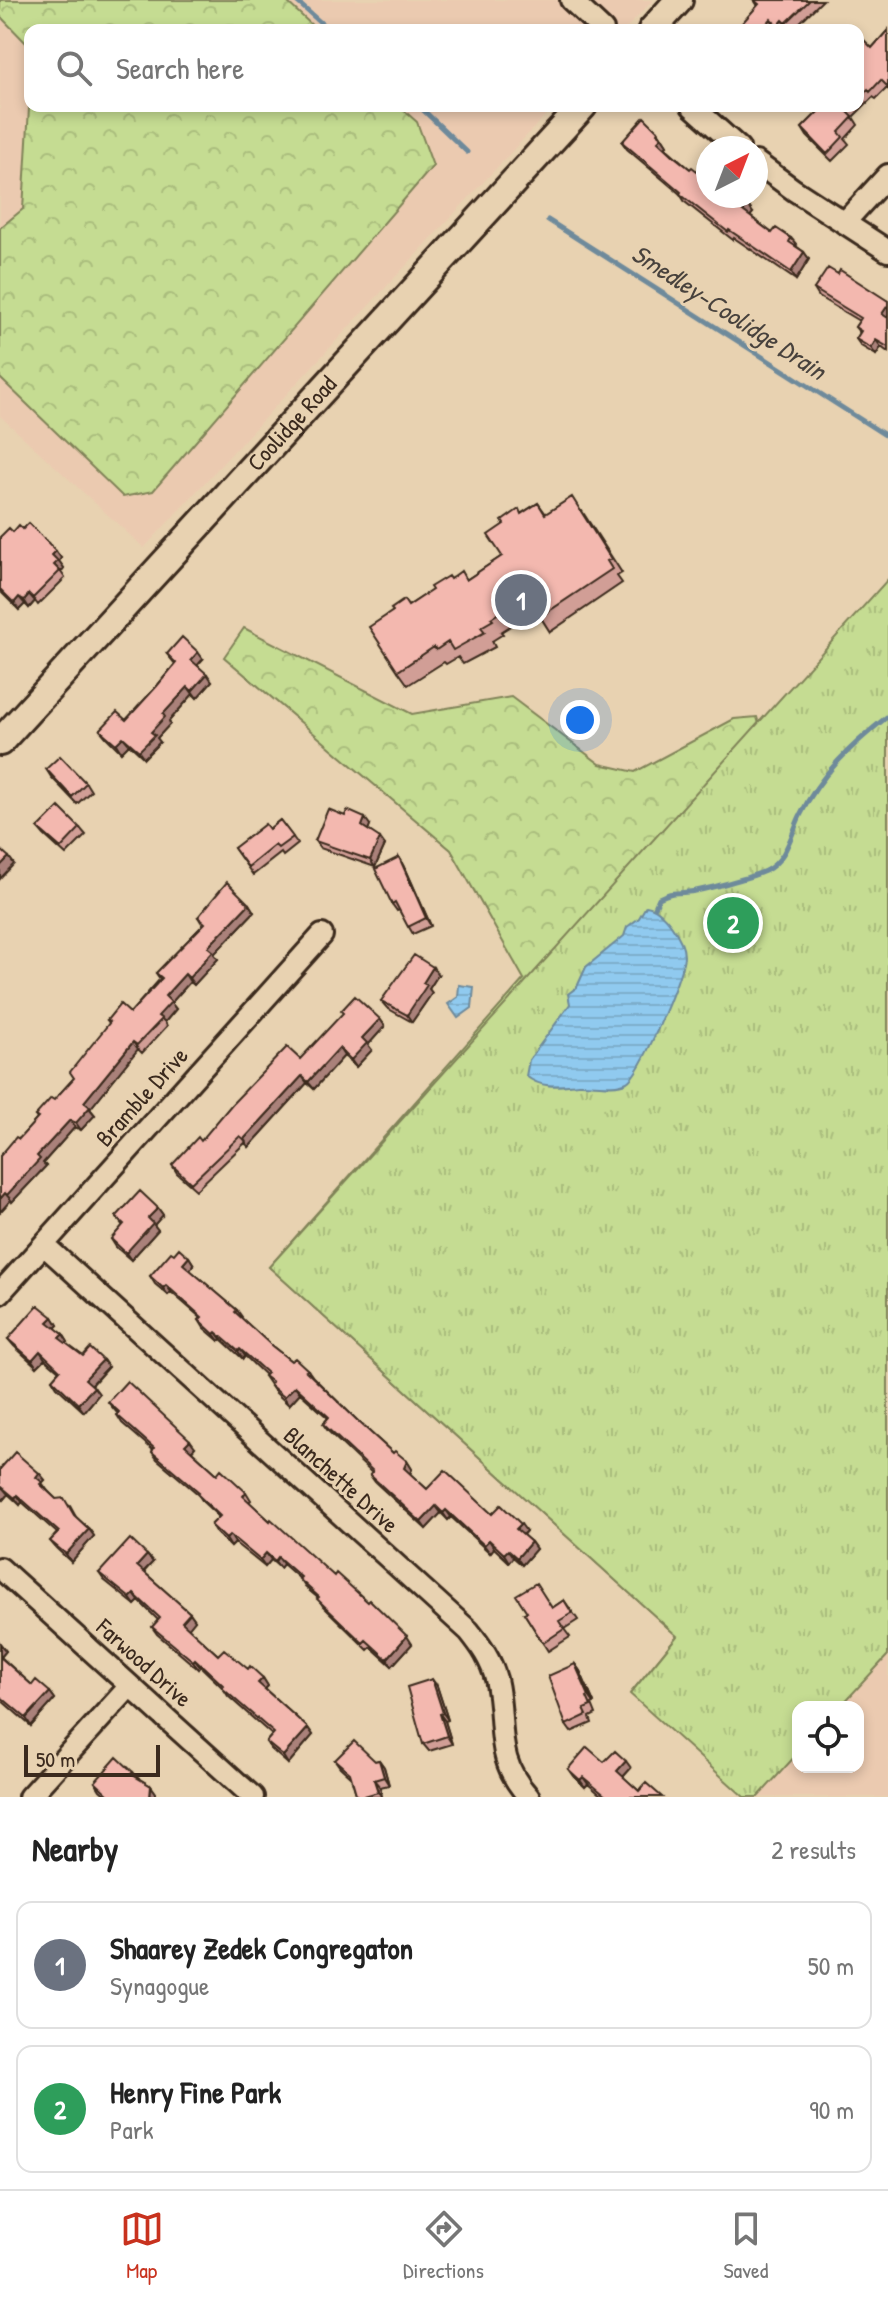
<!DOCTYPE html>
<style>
:root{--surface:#fff;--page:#f2f2f2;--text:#222;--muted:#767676;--line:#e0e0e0;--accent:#c8321e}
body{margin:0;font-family:"Patrick Hand",sans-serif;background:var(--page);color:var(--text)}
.controls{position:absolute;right:24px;bottom:24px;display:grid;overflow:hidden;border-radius:16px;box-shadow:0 4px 12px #0003}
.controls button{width:72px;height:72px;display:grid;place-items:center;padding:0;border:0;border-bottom:2px solid var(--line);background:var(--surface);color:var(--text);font:40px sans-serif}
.compass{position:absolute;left:696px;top:136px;width:72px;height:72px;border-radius:50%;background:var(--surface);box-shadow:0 4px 12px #0003;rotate:42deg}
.scale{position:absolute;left:24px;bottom:20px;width:136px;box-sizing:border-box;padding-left:8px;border:4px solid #3b2a1e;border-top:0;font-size:22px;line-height:28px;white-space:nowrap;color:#3b2a1e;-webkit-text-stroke:6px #e8d2b1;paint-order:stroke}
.you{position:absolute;left:580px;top:720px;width:28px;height:28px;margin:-20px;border:6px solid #fff;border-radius:50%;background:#1a73e8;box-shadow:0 0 0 12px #1a73e833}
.badge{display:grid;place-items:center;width:52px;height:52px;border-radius:50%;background:var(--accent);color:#fff;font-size:26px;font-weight:700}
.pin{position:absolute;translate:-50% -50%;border:4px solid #fff;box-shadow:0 2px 8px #0006}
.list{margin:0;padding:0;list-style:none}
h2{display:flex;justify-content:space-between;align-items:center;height:104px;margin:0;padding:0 32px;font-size:34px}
h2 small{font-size:26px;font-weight:400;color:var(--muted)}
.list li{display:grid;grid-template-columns:52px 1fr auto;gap:24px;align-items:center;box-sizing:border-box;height:128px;margin:0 16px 16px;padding:0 16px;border:2px solid var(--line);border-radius:16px}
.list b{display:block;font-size:30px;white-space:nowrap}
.list p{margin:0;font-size:26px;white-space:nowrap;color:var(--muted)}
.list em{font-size:26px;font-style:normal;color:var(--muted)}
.icon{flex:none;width:44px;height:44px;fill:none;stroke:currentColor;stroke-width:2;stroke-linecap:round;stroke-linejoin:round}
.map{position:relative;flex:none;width:888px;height:1797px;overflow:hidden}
.search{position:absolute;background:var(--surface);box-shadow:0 4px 12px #0003;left:24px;right:24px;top:24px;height:88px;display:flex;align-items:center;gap:20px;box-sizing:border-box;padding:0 28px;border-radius:16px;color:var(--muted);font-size:30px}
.sheet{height:392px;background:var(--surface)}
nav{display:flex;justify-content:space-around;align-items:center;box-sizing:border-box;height:112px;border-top:2px solid var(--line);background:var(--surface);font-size:22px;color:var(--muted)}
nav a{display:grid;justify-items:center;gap:4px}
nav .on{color:var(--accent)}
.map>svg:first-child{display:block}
</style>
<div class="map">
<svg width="888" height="1797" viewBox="0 0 888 1797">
<defs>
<pattern id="forest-crowns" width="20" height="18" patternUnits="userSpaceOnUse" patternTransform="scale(2)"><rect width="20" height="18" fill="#c5dc92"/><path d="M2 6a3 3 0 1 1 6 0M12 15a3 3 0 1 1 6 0" fill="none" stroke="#aabd7d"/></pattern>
<pattern id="park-tufts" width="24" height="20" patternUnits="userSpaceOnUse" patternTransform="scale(2)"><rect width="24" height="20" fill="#c5dc92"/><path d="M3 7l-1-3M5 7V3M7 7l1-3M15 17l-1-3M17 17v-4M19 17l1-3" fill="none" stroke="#aabd7d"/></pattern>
<pattern id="water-rules" width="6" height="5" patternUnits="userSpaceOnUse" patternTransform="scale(2)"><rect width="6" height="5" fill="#90caef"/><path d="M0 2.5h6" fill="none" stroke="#7daecc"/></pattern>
</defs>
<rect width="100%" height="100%" fill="#e8d2b1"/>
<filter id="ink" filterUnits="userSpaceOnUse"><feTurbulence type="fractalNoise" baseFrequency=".0125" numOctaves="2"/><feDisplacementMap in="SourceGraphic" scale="16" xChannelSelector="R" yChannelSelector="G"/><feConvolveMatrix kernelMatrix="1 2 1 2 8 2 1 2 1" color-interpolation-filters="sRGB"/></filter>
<g filter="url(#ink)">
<path fill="#ebcab0" d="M 0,0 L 653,0 L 625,30 L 30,30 L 30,106 L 554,106 L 144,548 L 0,416 Z
M 888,1655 L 888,1797 L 758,1797 L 798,1753 L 798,1767 L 858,1767 L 858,1707 L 840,1707 Z"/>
<path fill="url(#forest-crowns)" stroke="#808358" stroke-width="2" d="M 0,0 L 285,0 L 317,30 L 30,30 L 30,47 L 0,16 Z
M 30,91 L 30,106 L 399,106 L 417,122 L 433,166 L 153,491 L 123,497 L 0,378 L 0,228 L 23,209 Z
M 244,628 L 412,714 L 511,697 L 600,764 L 635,772 L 734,719 L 757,717 L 784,810 L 783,1519 L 630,1694 L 677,1636 L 269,1267 L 524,979 L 451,850 L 224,657 Z"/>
<path fill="url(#park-tufts)" stroke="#808358" stroke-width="2" d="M 888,579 L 888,1655 L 840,1707 L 798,1707 L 798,1753 L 758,1797 L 744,1797 L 630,1694 L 677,1636 L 269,1267 Z"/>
<path fill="url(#water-rules)" stroke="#6e8a9b" stroke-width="2" d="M 646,906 C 663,908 684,939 684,956 C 683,975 641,1074 627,1082 C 613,1089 593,1083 578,1084 C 559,1086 542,1089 526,1076 L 529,1060 L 570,1004 L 568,994 L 577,987 L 586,967 L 624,936 L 627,927 L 639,918 Z
M 459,985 L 474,987 L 472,1008 L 458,1018 L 448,1004 L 458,997 Z"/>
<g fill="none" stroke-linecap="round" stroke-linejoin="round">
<path stroke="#6e8a9b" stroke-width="5" d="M 295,0 L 329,30
M 419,106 L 467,152
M 548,220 L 888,437
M 655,907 L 659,898 C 673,891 674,894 688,892 C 702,891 752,877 765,871 C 786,861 791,835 800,816 C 820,774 853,744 888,716"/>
<g stroke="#3b2a1e" stroke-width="26">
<path id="minor" d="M 571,0 L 603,30
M 692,106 L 739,148
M 756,162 L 794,190 L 888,251
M 844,223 L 888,175
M 44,1245 L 469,1631 C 481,1646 491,1660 496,1679 C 507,1725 492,1757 529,1797
M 0,1293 L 322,935
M 0,1568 L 253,1797
M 29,1797 L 130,1686"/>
</g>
<g stroke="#3b2a1e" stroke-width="32">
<g id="tertiary">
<path d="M 652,30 L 679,0"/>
<path id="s1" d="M 0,742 L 583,106"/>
</g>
</g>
<use href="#minor" stroke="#e8d2b1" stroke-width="20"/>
<use href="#tertiary" stroke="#e8d2b1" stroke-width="26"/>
</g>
<path fill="#d19e96" stroke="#3b2a1e" stroke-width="2" d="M 754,0 L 823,0 L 792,30 L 788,27 L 786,30 L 780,30 L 776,26 L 773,30 L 728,30 L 736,30 L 758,6 Z
M 888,30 L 888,89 L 887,88 L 876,99 L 873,97 L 853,117 L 858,125 L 845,139 L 849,144 L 832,161 L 807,136 L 802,128 L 824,106 L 858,106 L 858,46 L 872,48 Z
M 658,131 L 667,145 L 665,147 L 690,169 L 753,213 L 750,216 L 772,233 L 791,238 L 797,245 L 796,246 L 804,252 L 809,259 L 796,280 L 734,238 L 733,240 L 685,202 L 680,194 L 627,149 L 622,142 Z
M 838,274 L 888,301 L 888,352 L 881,347 L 876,355 L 861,346 L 856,339 L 860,333 L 855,327 L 859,321 L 819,297 L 814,289 Z
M 538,503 L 546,514 L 582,511 L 622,573 L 617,576 L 622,583 L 550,632 L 536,610 L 501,632 L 503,634 L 492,641 L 495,647 L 463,664 L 458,657 L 446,664 L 444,662 L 408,685 L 398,671 L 408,606 L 450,579 L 466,580 L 502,556 L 522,513 Z
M 13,532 L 61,558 L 59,561 L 64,568 L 61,572 L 65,578 L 38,605 L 35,601 L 29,608 L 25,604 L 19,610 L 0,591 L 0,537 Z
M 167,654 L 203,659 L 197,665 L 212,681 L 197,698 L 193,694 L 169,721 L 170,724 L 157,738 L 160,742 L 144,758 L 129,744 L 121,752 L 106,737 L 100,730 L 126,720 L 157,686 L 175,664 Z
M 46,769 L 86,783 L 91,791 L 77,804 L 51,777 Z
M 280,820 L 298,844 L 283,856 L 281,853 L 253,875 L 234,848 L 269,829 Z
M 370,825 L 368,830 L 385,845 L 375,867 L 320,848 L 315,841 Z
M 38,828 L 80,828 L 86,835 L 66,855 L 44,835 Z
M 399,857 L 404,865 L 431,926 L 413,934 L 399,910 L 397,911 L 392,904 Z
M 249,904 L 254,912 L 214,954 L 218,959 L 194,985 L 190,982 L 171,1003 L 176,1009 L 165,1022 L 167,1026 L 142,1053 L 138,1049 L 90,1109 L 95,1115 L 81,1130 L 75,1127 L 43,1163 L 46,1166 L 12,1202 L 11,1200 L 0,1212 L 0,1156 L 19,1139 L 37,1119 L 35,1116 L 54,1100 L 74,1078 L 109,1023 L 107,1020 L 130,1013 L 160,979 L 156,973 L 203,925 L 198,917 Z
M 438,975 L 429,989 L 432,993 L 412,1022 L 387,1008 L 381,1001 Z
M 380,1019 L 385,1026 L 368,1045 L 372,1050 L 356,1067 L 344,1056 L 314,1089 L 307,1083 L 249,1147 L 245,1143 L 196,1190 L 177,1173 L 172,1165 L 300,1059 Z
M 158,1208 L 163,1215 L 154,1225 L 158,1230 L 131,1260 L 116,1247 L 111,1239 L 123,1226 L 116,1217 Z
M 174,1254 L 189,1257 L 194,1265 L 190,1270 L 237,1310 L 242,1317 L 241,1318 L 272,1346 L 291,1361 L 308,1370 L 313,1377 L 360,1423 L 393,1453 L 407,1461 L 412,1469 L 410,1474 L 427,1489 L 492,1514 L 526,1531 L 523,1535 L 531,1542 L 536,1549 L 522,1565 L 513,1557 L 509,1562 L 494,1548 L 490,1553 L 451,1517 L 448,1520 L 441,1513 L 426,1529 L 375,1482 L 370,1475 L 372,1473 L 328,1431 L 323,1424 L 328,1418 L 300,1393 L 289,1405 L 275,1392 L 264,1376 L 265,1375 L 245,1356 L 243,1359 L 221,1339 L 219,1341 L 204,1328 L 199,1320 L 201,1318 L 171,1292 L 168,1295 L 155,1284 L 150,1276 Z
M 53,1317 L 58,1325 L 55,1328 L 63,1334 L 68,1342 L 66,1344 L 83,1356 L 103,1360 L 108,1367 L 92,1385 L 99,1394 L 84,1412 L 57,1387 L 52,1379 L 59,1371 L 45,1359 L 37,1367 L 14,1346 L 8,1339 Z
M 108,1402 L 195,1447 L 192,1451 L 217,1474 L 246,1492 L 251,1500 L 249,1502 L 270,1521 L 412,1644 L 392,1666 L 371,1647 L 368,1650 L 323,1606 L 318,1598 L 305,1587 L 300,1579 L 283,1564 L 280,1568 L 271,1560 L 265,1567 L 235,1543 L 231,1547 L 216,1533 L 211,1525 L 219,1517 L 203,1502 L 198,1494 L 157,1459 L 152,1452 L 153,1450 L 122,1423 L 117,1415 L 118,1414 Z
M 0,1469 L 39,1473 L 45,1480 L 42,1483 L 47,1490 L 56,1499 L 70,1506 L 76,1517 L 89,1529 L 94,1536 L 71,1562 L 56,1548 L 50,1541 L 57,1533 L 22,1502 L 20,1505 L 8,1494 L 3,1500 L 0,1497 Z
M 147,1555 L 153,1562 L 144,1572 L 190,1613 L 195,1620 L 188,1628 L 218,1655 L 248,1669 L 263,1678 L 268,1686 L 265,1689 L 308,1728 L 313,1735 L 288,1764 L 271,1749 L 266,1742 L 272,1735 L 228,1696 L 223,1688 L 200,1666 L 198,1669 L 157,1634 L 152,1627 L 158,1620 L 139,1601 L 135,1605 L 104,1580 L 99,1573 Z
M 564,1600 L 578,1620 L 564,1629 L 570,1637 L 548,1651 L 524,1613 L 552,1608 Z
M 0,1643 L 6,1651 L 1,1657 L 32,1685 L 50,1692 L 55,1699 L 31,1726 L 0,1699 Z
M 575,1664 L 580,1671 L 594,1703 L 592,1704 L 596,1714 L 590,1717 L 592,1723 L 571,1732 L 566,1725 Z
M 437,1686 L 448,1720 L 445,1721 L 452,1744 L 429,1751 L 423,1744 Z
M 335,1760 L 375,1761 L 379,1760 L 384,1767 L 389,1785 L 380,1787 L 382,1797 L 357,1797 L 351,1777 L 340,1767 Z
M 604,1762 L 631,1768 L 623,1777 L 639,1791 L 662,1797 L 603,1797 L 588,1784 L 585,1787 L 573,1776 L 568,1769 Z
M 133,1772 L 138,1778 L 151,1786 L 156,1793 L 156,1797 L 108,1797 L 100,1790 L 95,1782 Z"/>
<path fill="#aa817a" stroke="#3b2a1e" stroke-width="2" d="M 771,19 L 776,26 L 773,30 L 761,30 Z
M 783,20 L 788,27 L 786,30 L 781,30 L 778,26 Z
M 658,131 L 667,145 L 663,148 L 658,141 L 657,133 Z
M 748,205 L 753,213 L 748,219 L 743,211 Z
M 804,252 L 809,259 L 796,280 L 791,272 Z
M 888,305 L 888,320 L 882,314 Z
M 876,340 L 881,347 L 876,355 L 871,348 Z
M 56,551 L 61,558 L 59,561 L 64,568 L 61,572 L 54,565 L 52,555 Z
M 29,594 L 35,601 L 29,608 L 24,600 Z
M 19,597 L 25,604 L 19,610 L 14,603 Z
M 198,652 L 203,659 L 196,667 L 191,660 Z
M 207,674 L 212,681 L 197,698 L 192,691 Z
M 188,687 L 193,694 L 169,721 L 170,724 L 157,738 L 160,742 L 144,758 L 139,751 L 163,714 Z
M 123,737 L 129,744 L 121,752 L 116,744 Z
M 365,818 L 370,825 L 367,833 L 362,826 Z
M 380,838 L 385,845 L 375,867 L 370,860 Z
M 9,857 L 14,864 L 0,879 L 0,866 Z
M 399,857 L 404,865 L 431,926 L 426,918 Z
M 249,904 L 254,912 L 214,954 L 218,959 L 194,985 L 189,978 L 208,947 Z
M 433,967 L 438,975 L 429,989 L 432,993 L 412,1022 L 407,1015 L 423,983 Z
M 185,974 L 190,982 L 171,1003 L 176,1009 L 165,1022 L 158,1016 L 165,996 Z
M 380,1019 L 385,1026 L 368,1045 L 372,1050 L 356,1067 L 351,1060 L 362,1038 Z
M 133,1042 L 138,1049 L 90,1109 L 95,1115 L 81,1130 L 76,1123 L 84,1102 Z
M 339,1048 L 344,1056 L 314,1089 L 308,1082 Z
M 302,1076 L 307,1083 L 249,1147 L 244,1139 Z
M 70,1120 L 75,1127 L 43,1163 L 46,1166 L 12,1202 L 7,1195 L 37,1156 Z
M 5,1193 L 11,1200 L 0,1212 L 0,1199 Z
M 158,1208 L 163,1215 L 154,1225 L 158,1230 L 131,1260 L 126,1253 L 148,1218 Z
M 189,1257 L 194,1265 L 188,1272 L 183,1264 Z
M 166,1285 L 171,1292 L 168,1295 L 163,1288 Z
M 53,1317 L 58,1325 L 54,1329 L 48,1322 Z
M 216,1332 L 221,1339 L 219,1341 L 214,1334 Z
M 63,1334 L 68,1342 L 64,1346 L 59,1338 Z
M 240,1349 L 245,1356 L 243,1359 L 238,1351 Z
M 40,1351 L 45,1359 L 37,1367 L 32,1360 Z
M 103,1360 L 108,1367 L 90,1386 L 85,1379 Z
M 295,1386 L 300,1393 L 289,1405 L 284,1397 Z
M 94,1387 L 99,1394 L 84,1412 L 78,1404 Z
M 190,1440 L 195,1447 L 190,1452 L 185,1445 Z
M 407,1461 L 412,1469 L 409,1476 L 404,1468 Z
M 39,1473 L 45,1480 L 42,1483 L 47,1490 L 45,1492 L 36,1477 Z
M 2,1487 L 8,1494 L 3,1500 L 0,1496 L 0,1489 Z
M 17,1495 L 22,1502 L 20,1505 L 15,1498 Z
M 436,1506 L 441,1513 L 426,1529 L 421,1522 Z
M 446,1510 L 451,1517 L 448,1520 L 443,1513 Z
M 521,1524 L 526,1531 L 521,1536 L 516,1529 Z
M 89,1529 L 94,1536 L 71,1562 L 66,1554 Z
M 230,1535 L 235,1543 L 231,1547 L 226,1539 Z
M 489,1540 L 494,1548 L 490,1553 L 484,1545 Z
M 531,1542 L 536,1549 L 522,1565 L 517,1558 Z
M 508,1550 L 513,1557 L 509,1562 L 504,1554 Z
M 266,1553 L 271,1560 L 265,1567 L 260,1560 Z
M 147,1555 L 153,1562 L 142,1573 L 137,1566 Z
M 278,1557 L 283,1564 L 280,1568 L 275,1561 Z
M 134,1594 L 139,1601 L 135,1605 L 130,1598 Z
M 190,1613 L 195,1620 L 187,1630 L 182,1622 Z
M 407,1636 L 412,1644 L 392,1666 L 387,1659 Z
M 0,1644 L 6,1651 L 0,1658 Z
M 195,1659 L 200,1666 L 198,1669 L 193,1661 Z
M 575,1664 L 580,1671 L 594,1703 L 589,1696 Z
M 263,1678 L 268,1686 L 263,1691 L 258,1683 Z
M 432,1679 L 437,1686 L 448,1720 L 443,1713 Z
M 50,1692 L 55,1699 L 31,1726 L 26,1718 Z
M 440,1714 L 445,1721 L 452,1744 L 447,1736 Z
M 308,1728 L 313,1735 L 288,1764 L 283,1756 Z
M 379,1760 L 384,1767 L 389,1785 L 384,1777 Z
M 626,1761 L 631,1768 L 622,1778 L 617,1771 Z
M 583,1777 L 588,1784 L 585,1787 L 580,1780 Z
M 374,1780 L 380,1787 L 382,1797 L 378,1792 Z
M 151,1786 L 156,1793 L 156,1797 L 150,1797 Z"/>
<path fill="#f3b8af" stroke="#3b2a1e" stroke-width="2" d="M 754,0 L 810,0 L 786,23 L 783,20 L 778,26 L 771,19 L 761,30 L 728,30 L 731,26 L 736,30 L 759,4 Z
M 888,30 L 888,87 L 881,80 L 870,92 L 868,89 L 858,100 L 858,46 L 864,40 L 872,48 Z
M 824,106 L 852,106 L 847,111 L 853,117 L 839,132 L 843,137 L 827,154 L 802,128 Z
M 644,117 L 658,131 L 657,133 L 662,137 L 658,141 L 675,157 L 690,169 L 692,167 L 697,171 L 700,168 L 708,174 L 708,196 L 736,196 L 748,205 L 743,211 L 772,233 L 776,228 L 791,238 L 789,242 L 804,252 L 791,272 L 729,230 L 728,232 L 680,194 L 681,192 L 622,142 Z
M 828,268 L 838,274 L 840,270 L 888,301 L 888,305 L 882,314 L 888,318 L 888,347 L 876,340 L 871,348 L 856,339 L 861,331 L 855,327 L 861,318 L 814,289 Z
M 572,497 L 611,559 L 607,561 L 612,569 L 540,617 L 526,596 L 491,618 L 493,620 L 481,627 L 485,632 L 453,650 L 448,642 L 436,650 L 434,647 L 398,671 L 369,627 L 393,611 L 391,609 L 404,600 L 408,606 L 432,590 L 430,587 L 448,576 L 450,579 L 461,571 L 466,580 L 502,556 L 488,535 L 504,524 L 502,521 L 519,509 L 521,514 L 538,503 L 545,514 Z
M 29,523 L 56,551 L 52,555 L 58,561 L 54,565 L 60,571 L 33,598 L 29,594 L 24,600 L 19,597 L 14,603 L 0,589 L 0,537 L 9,528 L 13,532 L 19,525 L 23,529 Z
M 182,637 L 198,652 L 191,660 L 207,674 L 192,691 L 188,687 L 163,714 L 165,717 L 151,732 L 155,735 L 139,751 L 123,737 L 116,744 L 100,730 L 117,712 L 126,720 L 157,686 L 176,663 L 167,654 Z
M 60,756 L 86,783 L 72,797 L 46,769 Z
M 59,807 L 80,828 L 61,848 L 38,828 Z
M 328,809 L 345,816 L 347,810 L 365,818 L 362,826 L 380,838 L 370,860 L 315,841 Z
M 280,820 L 293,837 L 278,848 L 275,845 L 248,867 L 234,848 L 265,824 L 269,829 Z
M 0,849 L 9,857 L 0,866 Z
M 399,857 L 426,918 L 408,927 L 395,902 L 392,904 L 375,869 Z
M 227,882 L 249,904 L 208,947 L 213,951 L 189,978 L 185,974 L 165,996 L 171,1002 L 158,1016 L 162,1019 L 137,1045 L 133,1042 L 84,1102 L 90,1107 L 76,1123 L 70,1120 L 37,1156 L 40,1159 L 7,1195 L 5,1193 L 0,1199 L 0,1156 L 16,1137 L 19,1139 L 38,1118 L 35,1116 L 51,1098 L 54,1100 L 74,1078 L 70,1072 L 110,1022 L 107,1020 L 120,1004 L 130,1013 L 162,978 L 156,973 L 205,923 L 198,917 Z
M 414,955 L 433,967 L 423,983 L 427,985 L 407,1015 L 381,1001 Z
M 355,996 L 380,1019 L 362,1038 L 367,1043 L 351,1060 L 339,1048 L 308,1082 L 302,1076 L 244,1139 L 240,1136 L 191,1183 L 172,1165 L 198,1137 L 201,1141 L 232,1104 L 287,1047 L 300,1059 L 343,1013 L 341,1011 Z
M 140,1191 L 158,1208 L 148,1218 L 153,1223 L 126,1253 L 111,1239 L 124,1224 L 116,1217 Z
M 179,1248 L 189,1257 L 183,1264 L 237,1310 L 235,1312 L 272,1346 L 291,1361 L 295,1358 L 308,1370 L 306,1371 L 360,1423 L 393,1453 L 395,1451 L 407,1461 L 404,1468 L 427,1489 L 445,1470 L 492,1514 L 501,1505 L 521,1524 L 516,1529 L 531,1542 L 517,1558 L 508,1550 L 504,1554 L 489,1540 L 484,1545 L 446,1510 L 443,1513 L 436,1506 L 421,1522 L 370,1475 L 373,1471 L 323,1424 L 329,1417 L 295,1386 L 284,1397 L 270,1385 L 272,1382 L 264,1376 L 267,1373 L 240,1349 L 238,1351 L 216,1332 L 214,1334 L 199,1320 L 202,1317 L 166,1285 L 163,1288 L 150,1276 L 171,1252 L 174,1254 Z
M 38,1305 L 53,1317 L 48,1322 L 63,1334 L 59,1338 L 83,1356 L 90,1348 L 103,1360 L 85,1379 L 94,1387 L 78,1404 L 52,1379 L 60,1370 L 40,1351 L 32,1360 L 8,1339 Z
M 127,1381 L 190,1440 L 185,1445 L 217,1474 L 221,1469 L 246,1492 L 243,1496 L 270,1521 L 271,1519 L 334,1576 L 336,1573 L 368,1602 L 370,1600 L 407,1636 L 387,1659 L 366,1640 L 363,1643 L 317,1599 L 319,1597 L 299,1579 L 301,1577 L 278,1557 L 275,1561 L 266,1553 L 260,1560 L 230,1535 L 226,1539 L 211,1525 L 220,1516 L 197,1494 L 199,1492 L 152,1452 L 154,1448 L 117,1415 L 119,1412 L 108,1402 Z
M 15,1452 L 39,1473 L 36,1477 L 42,1482 L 40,1484 L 56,1499 L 64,1498 L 74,1515 L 89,1529 L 66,1554 L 50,1541 L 59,1532 L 17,1495 L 15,1498 L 2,1487 L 0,1489 L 0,1469 Z
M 130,1539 L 147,1555 L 137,1566 L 190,1613 L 182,1622 L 218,1655 L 224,1649 L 248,1669 L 250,1666 L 263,1678 L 258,1683 L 308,1728 L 283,1756 L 266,1742 L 274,1733 L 222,1688 L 224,1686 L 195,1659 L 193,1661 L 152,1627 L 160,1618 L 134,1594 L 130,1598 L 99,1573 Z
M 536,1583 L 552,1608 L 564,1600 L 572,1613 L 559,1621 L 564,1629 L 543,1643 L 524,1613 L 527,1612 L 516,1595 Z
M 0,1657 L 32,1685 L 36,1680 L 50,1692 L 26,1718 L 0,1696 Z
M 575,1664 L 589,1696 L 587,1697 L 591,1706 L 584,1709 L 587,1715 L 566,1725 L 548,1676 Z
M 432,1679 L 443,1713 L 440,1714 L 447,1736 L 423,1744 L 407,1687 Z
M 354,1741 L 375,1761 L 379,1760 L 384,1777 L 374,1780 L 378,1792 L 361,1797 L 357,1797 L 350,1773 L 335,1760 Z
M 587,1747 L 604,1762 L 615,1751 L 626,1761 L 617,1771 L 639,1791 L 646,1783 L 662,1797 L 607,1797 L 583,1777 L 580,1780 L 568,1769 Z
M 117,1757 L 133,1772 L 131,1774 L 151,1786 L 150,1797 L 111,1797 L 95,1782 Z"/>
</g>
<g text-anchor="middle" stroke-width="6" stroke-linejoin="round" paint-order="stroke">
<g font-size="24" fill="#3b2a1e" stroke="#e8d2b1">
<text dy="8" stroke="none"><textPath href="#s1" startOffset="432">Coolidge Road</textPath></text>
<text transform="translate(142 1097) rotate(-48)" y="8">Bramble Drive</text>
<text transform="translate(341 1480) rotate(42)" y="8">Blanchette Drive</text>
<text transform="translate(144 1663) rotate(42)" y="8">Farwood Drive</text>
</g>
<g font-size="26" font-style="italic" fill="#48423d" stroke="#e8d2b1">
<text transform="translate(729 312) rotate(33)" y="9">Smedley-Coolidge Drain</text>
</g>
</g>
</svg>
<div class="controls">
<button><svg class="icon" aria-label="locate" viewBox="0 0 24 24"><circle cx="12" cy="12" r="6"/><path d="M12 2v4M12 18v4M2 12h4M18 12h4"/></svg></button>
</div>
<svg class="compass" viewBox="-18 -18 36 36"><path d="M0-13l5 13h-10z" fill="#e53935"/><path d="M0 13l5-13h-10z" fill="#767676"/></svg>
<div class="scale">50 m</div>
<div class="you"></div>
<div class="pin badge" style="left:521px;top:600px;background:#6b7280">1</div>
<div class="pin badge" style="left:733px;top:923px;background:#2e9e5b">2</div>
<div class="search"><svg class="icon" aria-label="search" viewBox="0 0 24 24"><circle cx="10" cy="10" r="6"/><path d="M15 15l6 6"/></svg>Search here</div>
</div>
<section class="sheet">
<h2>Nearby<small>2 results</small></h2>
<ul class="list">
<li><span class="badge" style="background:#6b7280">1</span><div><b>Shaarey Zedek Congregaton</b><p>Synagogue</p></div><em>50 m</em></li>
<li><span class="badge" style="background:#2e9e5b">2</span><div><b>Henry Fine Park</b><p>Park</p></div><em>90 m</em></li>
</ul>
</section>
<nav>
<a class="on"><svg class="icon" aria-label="map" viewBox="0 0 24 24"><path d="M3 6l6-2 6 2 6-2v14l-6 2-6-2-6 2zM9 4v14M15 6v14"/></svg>Map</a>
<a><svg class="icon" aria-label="directions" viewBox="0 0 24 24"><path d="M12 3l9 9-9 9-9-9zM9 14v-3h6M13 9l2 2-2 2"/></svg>Directions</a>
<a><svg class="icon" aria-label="saved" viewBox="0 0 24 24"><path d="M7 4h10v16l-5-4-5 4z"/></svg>Saved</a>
</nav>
